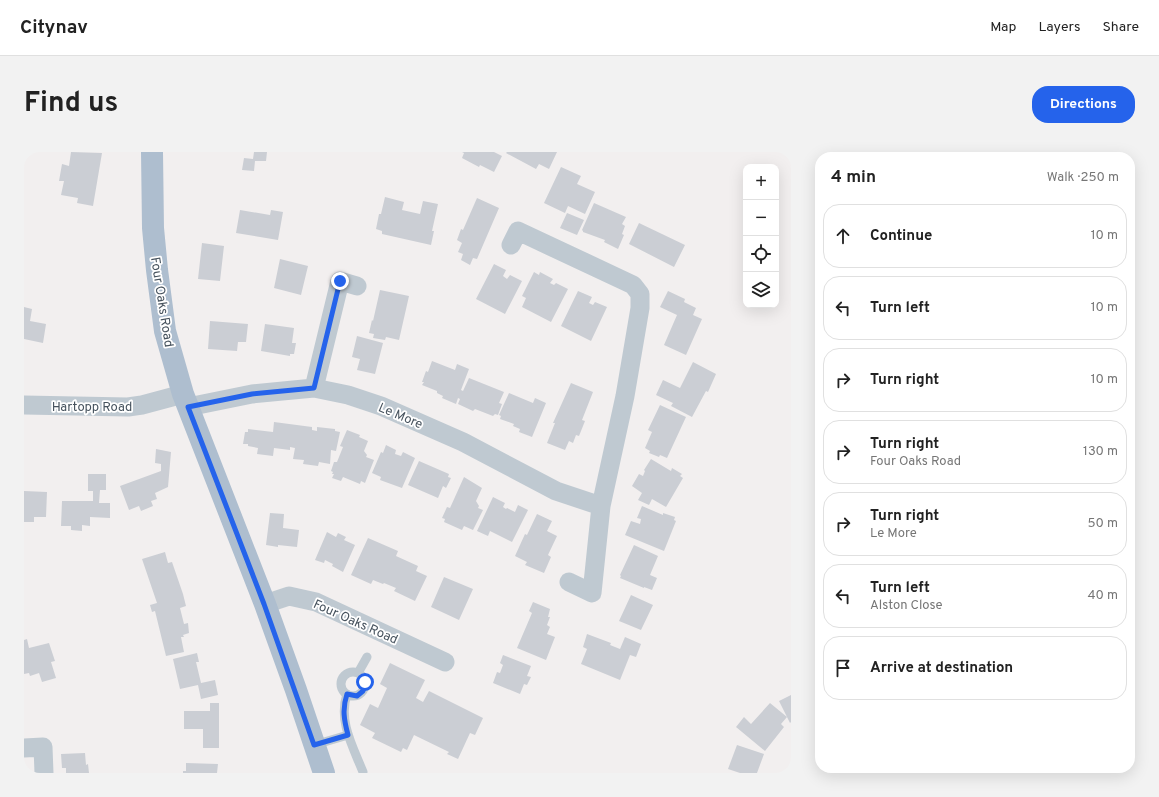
<!DOCTYPE html>
<meta charset="utf-8">
<style>
:root{--surface:#fff;--page:#f2f2f2;--text:#222;--muted:#767676;--line:#e0e0e0;--accent:#2563eb}
body{margin:0;font-family:Overpass,sans-serif;background:var(--page);color:var(--text)}
.controls{position:absolute;right:12px;top:12px;display:grid;overflow:hidden;border-radius:8px;box-shadow:0 4px 16px #0002}
.controls button{width:36px;height:36px;display:grid;place-items:center;padding:0;border:0;border-bottom:1px solid var(--line);background:var(--surface);color:var(--text);font:20px sans-serif}
.stop{position:absolute;width:12px;height:12px;margin:-9px;border:3px solid #2563eb;border-radius:50%;background:#fff}
.stop.end{background:#2563eb;border-color:#fff;box-shadow:0 1px 4px #0008}
.list{margin:0;padding:0;list-style:none}
h2{display:flex;justify-content:space-between;align-items:center;height:52px;margin:0;padding:0 16px;font-size:17px}
h2 small{font-size:13px;font-weight:400;color:var(--muted)}
.list li{display:grid;grid-template-columns:26px 1fr auto;gap:12px;align-items:center;box-sizing:border-box;height:64px;margin:0 8px 8px;padding:0 8px;border:1px solid var(--line);border-radius:16px}
.list b{display:block;font-size:15px;white-space:nowrap}
.list p{margin:0;font-size:13px;white-space:nowrap;color:var(--muted)}
.list em{font-size:13px;font-style:normal;color:var(--muted)}
.icon{flex:none;width:22px;height:22px;fill:none;stroke:currentColor;stroke-width:2;stroke-linecap:round;stroke-linejoin:round}
.map{position:relative;flex:none;width:767px;height:621px;overflow:hidden;border-radius:16px}
header{display:flex;align-items:center;gap:24px;box-sizing:border-box;height:56px;padding:0 20px;background:var(--surface);border-bottom:1px solid var(--line)}
header strong{font-size:19px}
nav{display:flex;gap:22px;margin-inline-start:auto;font-size:14px}
.intro{display:flex;align-items:center;justify-content:space-between;box-sizing:border-box;height:96px;padding:0 24px}
h1{margin:0;font-size:28px}
.button{padding:10px 18px;border-radius:16px;background:var(--accent);color:#fff;font-size:14px;font-weight:700}
main{display:flex;gap:24px;padding:0 24px}
aside{flex:1;background:var(--surface);border-radius:16px;box-shadow:0 4px 16px #0002}
.map>svg:first-child{display:block}
</style>
<header>
<strong>Citynav</strong>
<nav><a>Map</a><a>Layers</a><a>Share</a></nav>
</header>
<div class="intro"><h1>Find us</h1><a class="button">Directions</a></div>
<main>
<div class="map">
<svg width="767" height="621" viewBox="0 0 767 621">
<rect width="100%" height="100%" fill="#f2efef"/>
<path fill="#cbced4" d="M 47,0 L 78,1 L 69,54 L 53,51 L 54,46 L 37,43 L 40,29 L 35,29 L 38,12 L 45,14 Z
M 230,0 L 243,0 L 242,9 L 231,9 L 230,19 L 218,18 L 220,6 L 229,7 Z
M 438,0 L 470,0 L 478,4 L 470,20 L 456,13 L 455,15 L 438,6 L 440,1 Z
M 483,0 L 533,0 L 525,17 L 515,12 L 512,17 L 482,1 Z
M 537,15 L 557,24 L 553,32 L 571,40 L 561,62 L 544,54 L 541,61 L 520,51 Z
M 361,45 L 380,50 L 378,58 L 396,62 L 399,49 L 414,52 L 408,79 L 410,79 L 407,93 L 358,82 L 358,79 L 352,77 L 355,62 L 357,62 Z
M 453,46 L 475,56 L 453,107 L 449,106 L 446,113 L 437,108 L 439,102 L 434,100 L 438,91 L 433,88 L 437,77 L 439,78 Z
M 570,51 L 602,65 L 598,72 L 601,74 L 598,82 L 600,83 L 594,97 L 580,90 L 581,88 L 559,80 L 559,79 L 558,78 Z
M 216,58 L 246,63 L 247,58 L 259,60 L 254,88 L 212,81 Z
M 543,61 L 560,68 L 553,83 L 536,76 Z
M 615,71 L 661,93 L 650,115 L 605,92 Z
M 178,91 L 200,94 L 196,129 L 174,127 Z
M 256,107 L 284,114 L 277,143 L 250,136 Z
M 470,112 L 482,118 L 479,124 L 483,127 L 486,123 L 498,129 L 481,162 L 452,147 Z
M 510,120 L 515,123 L 516,120 L 529,127 L 526,131 L 530,133 L 532,131 L 544,137 L 527,170 L 498,155 L 502,146 L 498,144 Z
M 356,138 L 385,144 L 375,188 L 362,185 L 361,188 L 349,186 L 350,182 L 345,181 L 348,168 L 349,169 Z
M 554,139 L 568,145 L 565,151 L 569,153 L 571,150 L 583,155 L 567,189 L 537,174 Z
M 644,139 L 661,147 L 660,150 L 672,156 L 669,163 L 678,167 L 662,203 L 640,193 L 653,163 L 636,155 Z
M 0,155 L 8,157 L 6,169 L 22,172 L 19,191 L 0,187 Z
M 186,169 L 224,172 L 222,190 L 214,190 L 213,199 L 184,197 Z
M 241,172 L 270,176 L 268,191 L 272,191 L 270,202 L 266,202 L 266,204 L 237,199 Z
M 333,184 L 359,191 L 351,222 L 333,218 L 336,207 L 328,205 Z
M 408,209 L 431,218 L 433,212 L 445,217 L 437,238 L 439,239 L 445,226 L 480,240 L 475,251 L 478,252 L 474,263 L 471,262 L 469,264 L 451,257 L 449,259 L 434,252 L 436,247 L 434,246 L 432,252 L 418,246 L 419,244 L 413,241 L 413,239 L 398,233 L 400,230 L 398,230 L 402,219 L 404,220 Z
M 669,210 L 692,222 L 684,240 L 682,239 L 668,265 L 647,254 L 649,251 L 632,243 L 639,228 L 656,236 Z
M 547,231 L 569,240 L 558,268 L 561,269 L 555,284 L 552,283 L 549,291 L 545,289 L 541,298 L 523,291 L 531,271 L 529,271 Z
M 485,241 L 509,251 L 511,246 L 522,251 L 508,285 L 495,280 L 496,277 L 489,274 L 490,272 L 476,267 L 477,264 L 475,263 Z
M 636,253 L 662,265 L 643,306 L 636,303 L 635,305 L 625,301 L 626,299 L 621,296 L 628,280 L 624,278 Z
M 250,270 L 288,275 L 288,278 L 293,279 L 293,275 L 311,277 L 311,279 L 316,280 L 312,299 L 307,298 L 306,312 L 295,310 L 294,314 L 279,312 L 280,308 L 269,307 L 271,296 L 266,295 L 266,298 L 250,296 L 249,304 L 233,302 L 234,296 L 224,294 L 224,292 L 219,292 L 221,280 L 224,280 L 224,277 L 249,280 Z
M 323,278 L 336,283 L 335,285 L 344,289 L 340,299 L 343,303 L 342,305 L 350,308 L 341,331 L 337,329 L 336,332 L 319,325 L 317,329 L 308,326 L 310,322 L 308,322 L 309,320 L 307,319 L 310,310 L 313,310 L 319,295 L 316,294 Z
M 362,293 L 372,298 L 371,302 L 377,304 L 379,300 L 391,306 L 378,336 L 356,328 L 357,325 L 348,321 L 357,300 L 359,301 Z
M 132,297 L 147,300 L 144,335 L 131,341 L 133,347 L 127,349 L 129,354 L 117,359 L 115,354 L 105,358 L 96,334 L 137,319 L 137,312 L 131,311 Z
M 627,307 L 647,319 L 648,316 L 658,322 L 656,324 L 659,326 L 642,355 L 628,347 L 625,353 L 614,348 L 618,341 L 608,334 L 615,322 L 619,324 L 621,319 L 620,318 Z
M 395,309 L 425,322 L 424,325 L 427,326 L 422,336 L 419,334 L 414,346 L 384,333 Z
M 64,322 L 82,322 L 82,338 L 76,338 L 75,351 L 86,351 L 86,366 L 66,365 L 66,374 L 58,373 L 58,379 L 47,378 L 47,374 L 37,374 L 38,349 L 69,349 L 69,339 L 64,339 Z
M 440,325 L 458,336 L 452,349 L 455,354 L 454,356 L 459,358 L 449,378 L 440,374 L 438,378 L 420,370 L 421,367 L 418,366 L 423,355 L 426,356 Z
M 0,339 L 23,340 L 22,365 L 10,365 L 10,370 L 0,370 Z
M 469,345 L 481,351 L 479,355 L 482,357 L 483,356 L 491,360 L 494,353 L 504,358 L 488,390 L 466,379 L 464,384 L 453,379 Z
M 618,354 L 639,363 L 639,361 L 651,365 L 650,368 L 652,369 L 640,399 L 601,383 L 607,369 L 616,372 L 617,367 L 613,366 Z
M 246,361 L 260,362 L 259,376 L 275,378 L 273,395 L 254,393 L 254,395 L 242,393 Z
M 513,362 L 528,369 L 523,379 L 533,384 L 524,403 L 527,405 L 520,421 L 501,413 L 503,410 L 491,404 L 501,382 L 503,383 Z
M 303,380 L 312,385 L 314,381 L 322,385 L 320,388 L 331,393 L 319,420 L 308,414 L 309,412 L 301,408 L 300,411 L 291,408 Z
M 344,386 L 374,399 L 372,404 L 394,414 L 392,419 L 403,424 L 391,449 L 370,439 L 372,436 L 360,431 L 359,432 L 349,428 L 347,432 L 327,423 Z
M 610,393 L 634,404 L 626,423 L 633,426 L 628,438 L 620,435 L 620,436 L 596,426 L 597,424 L 596,423 Z
M 141,400 L 144,411 L 148,410 L 159,442 L 162,454 L 156,456 L 160,472 L 164,471 L 165,481 L 159,483 L 160,485 L 157,485 L 160,500 L 142,504 L 131,459 L 128,460 L 126,453 L 133,451 L 118,407 Z
M 420,425 L 449,437 L 435,468 L 407,455 Z
M 607,443 L 629,453 L 617,478 L 595,469 Z
M 509,450 L 526,457 L 524,465 L 526,465 L 523,473 L 526,475 L 523,482 L 531,485 L 522,508 L 493,496 L 508,461 L 505,459 Z
M 563,482 L 587,491 L 586,493 L 596,497 L 601,485 L 617,492 L 612,505 L 606,503 L 596,528 L 557,512 L 563,497 L 559,495 Z
M 3,487 L 5,496 L 25,491 L 31,509 L 27,510 L 32,526 L 18,530 L 15,521 L 6,524 L 5,521 L 0,522 L 0,488 Z
M 173,501 L 175,510 L 172,510 L 177,531 L 191,528 L 194,543 L 177,547 L 174,533 L 156,537 L 149,507 Z
M 479,503 L 507,514 L 503,524 L 507,525 L 503,533 L 500,532 L 496,542 L 469,531 L 473,520 L 476,521 L 479,513 L 476,511 Z
M 366,511 L 401,528 L 392,546 L 399,550 L 405,539 L 459,566 L 451,583 L 446,581 L 434,607 L 423,602 L 425,600 L 390,583 L 383,598 L 379,596 L 377,600 L 348,586 L 351,581 L 336,573 L 346,552 L 354,556 L 363,536 L 356,532 Z
M 767,543 L 767,570 L 766,571 L 755,549 Z
M 186,551 L 195,551 L 195,596 L 179,596 L 179,577 L 160,577 L 160,559 L 186,559 Z
M 746,551 L 763,565 L 757,572 L 760,575 L 741,599 L 712,575 L 720,565 L 727,572 Z
M 713,593 L 740,602 L 733,621 L 716,621 L 704,617 Z
M 61,601 L 62,613 L 64,612 L 65,621 L 42,621 L 42,616 L 38,616 L 37,602 Z
M 162,611 L 194,612 L 193,621 L 159,621 L 159,619 L 162,619 Z"/>
<g fill="none" stroke-linecap="round" stroke-linejoin="round">
<path stroke="#bfc9d1" stroke-width="9" d="M317 532a12 12 0 1 1 24 0a12 12 0 1 1-24 0Z
M 334,521 L 343,505
M 323,542 C 314,569 329,595 339,620
M 290,593 L 324,583"/>
<path stroke="#bfc9d1" stroke-width="19" d="M 487,93 L 494,79 L 609,133 L 616,142 L 616,156 L 601,244 L 577,354 L 568,441 L 545,430
M 290,236 L 316,129 L 333,134
M 0,253 L 104,255 L 118,253 L 159,242
M 164,255 L 228,242 L 290,236 L 324,243 L 357,254 L 439,290 L 532,339 L 577,354
M 241,452 L 265,444 L 292,450 L 421,510
M 0,596 L 19,595 L 20,621"/>
<path stroke="#aebecf" stroke-width="22" d="M 128,0 L 129,76 L 133,118 L 141,179 L 159,242 L 241,452 L 272,538 L 300,621"/>
</g>
<g fill="none" stroke-linecap="round" stroke-linejoin="round">
<path stroke="#2563eb" stroke-width="5" d="M 316,129 L 290,236 L 228,242 L 164,255 L 240,452 L 290,593 L 324,583 C 320,568 318,557 323,542 L 333,544 L 339,539 L 341,530"/>
</g>
<g text-anchor="middle" stroke-width="3.5" stroke-linejoin="round" paint-order="stroke">
<g font-size="13" fill="#46525d" stroke="#fff">
<text transform="translate(139 150) rotate(81)" y="5">Four Oaks Road</text>
<text x="68" y="259">Hartopp Road</text>
<text transform="translate(377 263) rotate(23)" y="5">Le More</text>
<text transform="translate(332 469) rotate(24)" y="5">Four Oaks Road</text>
</g>
</g>
</svg>
<div class="controls">
<button>+</button>
<button>−</button>
<button><svg class="icon" aria-label="locate" viewBox="0 0 24 24"><circle cx="12" cy="12" r="6"/><path d="M12 2v4M12 18v4M2 12h4M18 12h4"/></svg></button>
<button><svg class="icon" aria-label="layers" viewBox="0 0 24 24"><path d="M12 4l9 5-9 5-9-5zM3 14l9 5 9-5"/></svg></button>
</div>
<div class="stop" style="left:341px;top:530px"></div>
<div class="stop end" style="left:316px;top:129px"></div>
</div>
<aside>
<h2>4 min<small>Walk · 250 m</small></h2>
<ul class="list">
<li><svg class="icon" aria-label="ahead" viewBox="0 0 24 24"><path d="M12 20V5M6 11l6-6 6 6"/></svg><div><b>Continue</b></div><em>10 m</em></li>
<li><svg class="icon" aria-label="left" viewBox="0 0 24 24"><path d="M17 20v-9H6M10 6l-5 5 5 5"/></svg><div><b>Turn left</b></div><em>10 m</em></li>
<li><svg class="icon" aria-label="right" viewBox="0 0 24 24"><path d="M7 20v-9h11M14 6l5 5-5 5"/></svg><div><b>Turn right</b></div><em>10 m</em></li>
<li><svg class="icon" aria-label="right" viewBox="0 0 24 24"><path d="M7 20v-9h11M14 6l5 5-5 5"/></svg><div><b>Turn right</b><p>Four Oaks Road</p></div><em>130 m</em></li>
<li><svg class="icon" aria-label="right" viewBox="0 0 24 24"><path d="M7 20v-9h11M14 6l5 5-5 5"/></svg><div><b>Turn right</b><p>Le More</p></div><em>50 m</em></li>
<li><svg class="icon" aria-label="left" viewBox="0 0 24 24"><path d="M17 20v-9H6M10 6l-5 5 5 5"/></svg><div><b>Turn left</b><p>Alston Close</p></div><em>40 m</em></li>
<li><svg class="icon" aria-label="arrive" viewBox="0 0 24 24"><path d="M6 21V4h12l-3 4 3 4H6"/></svg><div><b>Arrive at destination</b></div></li>
</ul>
</aside>
</main>
